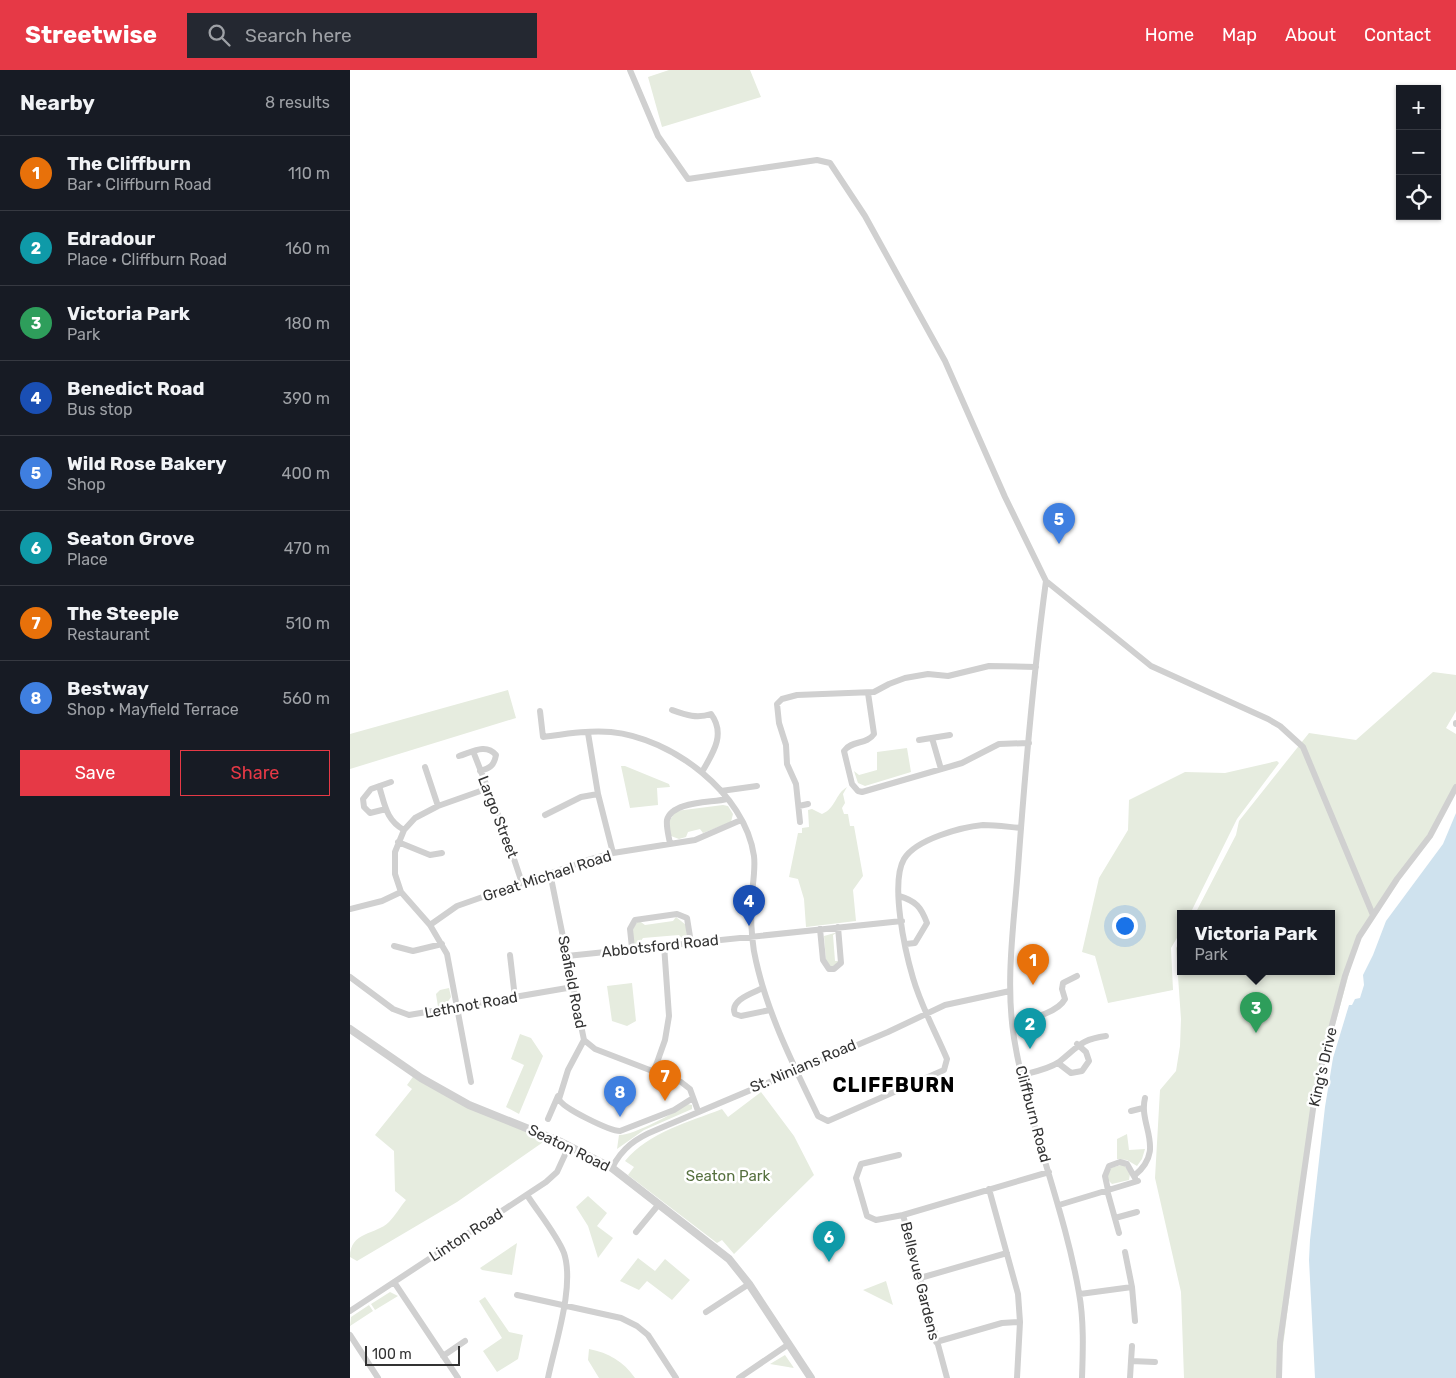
<!DOCTYPE html>
<meta charset="utf-8">
<style>
:root{--surface:#171b24;--page:#242831;--text:#f1f3f6;--muted:#9ea1a6;--line:#363941;--accent:#e63946}
body{margin:0;font-family:Rubik,sans-serif;background:var(--page);color:var(--text)}
.controls{position:absolute;right:15px;top:15px;display:grid;overflow:hidden;border-radius:0px;box-shadow:0 1px 4px #0004}
.controls button{width:45px;height:45px;display:grid;place-items:center;padding:0;border:0;border-bottom:1px solid var(--line);background:var(--surface);color:var(--text);font:25px sans-serif}
.scale{position:absolute;left:15px;bottom:12px;width:95px;box-sizing:border-box;padding-left:5px;border:2px solid #333;border-top:0;font-size:14px;line-height:18px;white-space:nowrap;color:#333;-webkit-text-stroke:4px #fff;paint-order:stroke}
.you{position:absolute;left:774px;top:855px;width:18px;height:18px;margin:-12px;border:4px solid #fff;border-radius:50%;background:#1a73e8;box-shadow:0 0 0 8px #1a73e833}
.badge{display:grid;place-items:center;width:32px;height:32px;border-radius:50%;background:var(--accent);color:#fff;font-size:16px;font-weight:700}
.pin{position:absolute;translate:-50% -41px;filter:drop-shadow(0 1px 2px #0008)}
.pin::after{content:'';position:absolute;top:26px;width:18px;height:15px;background:inherit;clip-path:polygon(0 0,100% 0,50% 100%)}
.popup{position:absolute;left:827px;top:840px;width:158px;height:65px;box-sizing:border-box;display:grid;place-content:center;border-radius:0px;background:var(--surface);filter:drop-shadow(0 1px 4px #0005);font-size:16px;white-space:nowrap;color:var(--muted)}
.popup b{font-size:19px;color:var(--text)}
.popup::after{content:'';position:absolute;left:50%;top:100%;margin-left:-10px;border:10px solid transparent;border-top-color:var(--surface)}
.list{margin:0;padding:0;list-style:none}
h2{display:flex;justify-content:space-between;align-items:center;height:65px;margin:0;padding:0 20px;font-size:21px}
h2 small{font-size:16px;font-weight:400;color:var(--muted)}
.list li{display:grid;grid-template-columns:32px 1fr auto;gap:15px;align-items:center;box-sizing:border-box;height:75px;padding:0 20px;border-top:1px solid var(--line)}
.list b{display:block;font-size:19px;white-space:nowrap}
.list p{margin:0;font-size:16px;white-space:nowrap;color:var(--muted)}
.list em{font-size:16px;font-style:normal;color:var(--muted)}
.actions{display:flex;gap:10px;padding:15px 20px}
.actions a{flex:1;padding:11px 0;border:1px solid var(--accent);border-radius:0px;text-align:center;font-size:18px;color:var(--accent)}
.actions .main{background:var(--accent);color:#fff}
.icon{flex:none;width:28px;height:28px;fill:none;stroke:currentColor;stroke-width:2;stroke-linecap:round;stroke-linejoin:round}
.map{position:relative;flex:none;width:1106px;height:1308px;overflow:hidden}
header{display:flex;align-items:center;gap:30px;box-sizing:border-box;height:70px;padding:0 25px;background:var(--accent);color:#fff}
header strong{font-size:24px}
nav{display:flex;gap:28px;margin-inline-start:auto;font-size:18px}
.search{width:350px;height:45px;background:var(--page);display:flex;align-items:center;gap:12px;box-sizing:border-box;padding:0 18px;border-radius:0px;color:var(--muted);font-size:19px}
main{display:flex}
aside{flex:1;background:var(--surface)}
.map>svg:first-child{display:block}
</style>
<header>
<strong>Streetwise</strong>
<div class="search"><svg class="icon" aria-label="search" viewBox="0 0 24 24"><circle cx="10" cy="10" r="6"/><path d="M15 15l6 6"/></svg>Search here</div>
<nav><a>Home</a><a>Map</a><a>About</a><a>Contact</a></nav>
</header>
<main>
<aside>
<h2>Nearby<small>8 results</small></h2>
<ul class="list">
<li><span class="badge" style="background:#e8710a">1</span><div><b>The Cliffburn</b><p>Bar · Cliffburn Road</p></div><em>110 m</em></li>
<li><span class="badge" style="background:#0f9aa8">2</span><div><b>Edradour</b><p>Place · Cliffburn Road</p></div><em>160 m</em></li>
<li><span class="badge" style="background:#2e9e5b">3</span><div><b>Victoria Park</b><p>Park</p></div><em>180 m</em></li>
<li><span class="badge" style="background:#1a4fb4">4</span><div><b>Benedict Road</b><p>Bus stop</p></div><em>390 m</em></li>
<li><span class="badge" style="background:#3f7fe0">5</span><div><b>Wild Rose Bakery</b><p>Shop</p></div><em>400 m</em></li>
<li><span class="badge" style="background:#0f9aa8">6</span><div><b>Seaton Grove</b><p>Place</p></div><em>470 m</em></li>
<li><span class="badge" style="background:#e8710a">7</span><div><b>The Steeple</b><p>Restaurant</p></div><em>510 m</em></li>
<li><span class="badge" style="background:#3f7fe0">8</span><div><b>Bestway</b><p>Shop · Mayfield Terrace</p></div><em>560 m</em></li>
</ul>
<div class="actions"><a class="main">Save</a><a>Share</a></div>
</aside>
<div class="map">
<svg width="1106" height="1308" viewBox="0 0 1106 1308">
<rect width="100%" height="100%" fill="#fff"/>
<path fill="#e6ecdf" d="M 319,0 L 400,0 L 411,27 L 312,57 L 298,7 Z
M 1083,602 L 1106,605 L 1106,641 L 1096,658 L 1106,664 L 1106,717 L 1080,766 L 1009,867 L 964,1032 L 929,1308 L 834,1308 L 831,1222 L 805,1108 L 810,1020 L 826,1001 L 830,976 L 831,949 L 826,878 L 831,869 L 831,902 L 981,902 L 981,844 L 845,844 L 886,765 L 889,751 L 959,663 L 1006,670 Z
M 158,620 L 166,648 L 0,699 L 0,664 Z
M 557,678 L 561,702 L 515,716 L 508,713 L 504,701 L 509,705 L 527,700 L 527,682 Z
M 927,691 L 929,693 L 887,749 L 840,844 L 831,844 L 831,861 L 821,878 L 823,920 L 758,933 L 745,886 L 732,882 L 749,808 L 778,760 L 779,730 L 835,702 L 875,703 Z
M 271,696 L 275,696 L 319,714 L 320,717 L 307,718 L 308,735 L 280,738 Z
M 497,717 L 493,724 L 495,733 L 492,738 L 494,744 L 498,744 L 500,756 L 504,756 L 513,806 L 503,820 L 506,851 L 456,857 L 454,829 L 448,809 L 439,807 L 448,763 L 452,763 L 452,758 L 459,757 L 458,740 L 462,739 L 472,744 C 486,738 485,724 497,717 Z
M 373,735 L 378,736 L 383,744 L 381,752 L 353,763 L 350,759 L 338,762 L 336,767 L 329,769 L 321,766 L 318,753 L 326,741 Z
M 326,847 L 336,855 L 337,867 L 332,868 L 329,865 L 293,868 L 288,875 L 283,873 L 281,863 L 288,850 L 295,855 L 323,851 Z
M 488,862 L 483,865 L 485,891 L 490,891 L 486,896 L 479,896 L 476,891 L 474,866 Z
M 282,913 L 286,951 L 277,956 L 262,951 L 257,916 Z
M 99,918 L 101,927 L 95,936 L 88,937 L 86,924 L 90,920 Z
M 170,964 L 181,968 L 193,986 L 169,1044 L 156,1037 L 174,995 L 161,989 Z
M 65,1004 L 119,1035 L 199,1068 L 107,1132 L 7,1191 L 0,1187 C 0,1161 26,1165 39,1152 C 45,1146 50,1137 56,1130 L 45,1121 L 44,1081 L 25,1065 L 62,1019 L 57,1015 Z
M 411,1022 L 444,1066 L 464,1105 L 384,1184 L 372,1170 L 367,1173 L 278,1105 L 284,1097 L 275,1091 C 299,1062 339,1052 372,1039 L 378,1047 Z
M 337,1034 L 342,1035 L 342,1039 L 294,1060 L 267,1079 L 269,1065 C 282,1066 325,1043 337,1034 Z
M 777,1064 L 779,1080 L 795,1079 L 792,1089 L 787,1096 L 777,1090 L 767,1089 L 767,1069 Z
M 771,1095 L 774,1095 L 780,1104 L 779,1110 L 762,1114 L 758,1110 L 757,1105 L 761,1098 Z
M 238,1126 L 257,1143 L 247,1156 L 263,1168 L 248,1188 L 238,1156 L 226,1137 Z
M 167,1173 L 162,1205 L 132,1200 L 130,1198 Z
M 288,1188 L 305,1201 L 315,1189 L 340,1210 L 322,1230 L 297,1211 L 289,1220 L 270,1211 Z
M 536,1211 L 543,1235 L 513,1220 Z
M 40,1222 L 48,1226 L 25,1240 L 21,1234 Z
M 135,1227 L 159,1262 L 173,1265 L 168,1289 L 147,1302 L 133,1281 L 152,1268 L 129,1231 Z
M 19,1235 L 23,1241 L 0,1256 L 1,1247 Z
M 239,1279 C 259,1283 273,1291 285,1308 L 249,1308 L 238,1290 Z
M 435,1285 L 444,1298 L 420,1294 Z"/>
<path fill="#cfe2ee" d="M 1106,743 L 1106,1308 L 965,1308 L 959,1190 L 960,1170 L 975,1037 L 983,988 L 999,935 L 1002,935 L 1005,929 L 1010,928 L 1014,915 L 1013,905 L 1023,885 L 1036,851 L 1093,774 Z"/>
<g fill="none" stroke-linecap="round" stroke-linejoin="round">
<path stroke="#d0d0d0" stroke-width="6" d="M 280,0 L 308,66 L 338,109 L 467,90 L 480,93 L 515,146 L 595,291 L 655,427 L 696,511 L 801,596 L 918,649 L 930,656 L 953,677 L 1023,845
M 696,511 C 683,606 675,702 668,798 C 664,854 655,912 664,968 C 678,1054 714,1136 729,1223 C 734,1250 733,1280 732,1308
M 518,623 L 524,664 C 517,675 501,670 494,681 L 502,714 L 508,721 L 512,722 L 612,693 L 649,674 L 679,673
M 322,640 C 336,645 347,649 361,644 C 376,664 363,683 352,702
M 190,641 L 193,667 C 215,664 239,660 261,662 C 322,668 395,723 404,786 C 406,803 401,821 401,838 C 401,855 402,875 406,891 C 418,945 444,996 468,1046 L 478,1051 L 594,1000 L 597,989 C 586,963 571,936 563,908 C 555,881 540,813 554,789 C 566,769 612,757 633,755 C 646,755 659,757 671,758
M 1106,653 L 1106,654
M 238,663 L 248,724 L 263,783
M 582,668 L 591,699
M 569,670 L 600,665
M 123,681 L 156,765 L 172,813
M 109,686 C 122,682 136,673 146,685 C 144,696 140,698 130,701
M 75,697 L 88,736
M 29,716 C 35,735 36,750 54,760
M 371,721 L 407,716
M 449,736 L 458,734
M 36,739 L 20,743 L 14,737 L 13,729 L 21,719 L 41,712
M 195,745 L 231,727 L 248,724
M 450,752 L 446,714 L 437,694 L 436,675 L 429,653 L 427,634 L 432,629 L 447,625 L 524,622 L 539,614 L 555,608 L 578,604 L 598,606 L 639,596 L 686,597
M 48,772 L 80,785 L 92,783
M 320,774 C 319,767 316,757 317,750 C 322,731 361,733 377,729
M 200,803 L 234,970 L 245,979 L 331,1012 L 340,1019 L 348,1041
M 549,826 C 566,831 571,837 577,853 L 565,873 L 556,874
M 0,839 L 32,831 L 51,822
M 80,855 L 107,836 L 238,790 L 263,783 L 345,770 L 391,750
M 470,859 L 473,890 L 479,899 L 484,899 L 491,893 L 488,857
M 44,876 L 63,881 L 92,874
M 282,878 L 280,859 L 285,850 L 327,844 L 337,848 L 341,873
M 160,885 L 165,928
M 217,886 L 552,851
M 0,907 L 43,939 L 59,945 L 223,917
M 413,918 C 403,923 379,930 385,944 L 391,946 L 420,940
M 662,953 C 677,949 707,944 715,929 L 712,919 L 713,913 L 727,906
M 234,970 L 218,1000 L 209,1029 C 212,1038 260,1061 270,1061 L 324,1040 L 343,1028
M 708,993 L 721,1003 L 732,1001 L 739,991 L 736,982 L 727,974
M 304,1001 L 315,970 L 319,946 L 314,875
M 672,1005 C 684,1002 699,999 709,992 C 728,977 731,969 756,966
M 121,1012 L 97,884 L 80,855 L 51,822 L 45,804 L 45,782 L 54,760 L 65,748 L 88,736 L 136,719
M 781,1041 L 793,1038
M 198,1049 L 208,1026
M 549,1085 L 511,1094 L 506,1108 L 517,1146 L 526,1150 L 553,1145
M 262,1098 C 272,1078 286,1068 306,1060 L 538,962 L 595,935 L 660,921
M 784,1106 C 817,1079 788,1056 795,1028
M 639,1119 L 668,1224 L 670,1252 L 667,1308
M 757,1120 L 769,1163
M 758,1120 L 755,1106 L 759,1096 L 770,1092 L 777,1094 L 785,1108
M 177,1125 C 188,1142 207,1165 214,1183 C 225,1216 205,1274 198,1308
M 709,1135 L 788,1111
M 765,1148 L 787,1142
M 286,1162 L 309,1134
M 775,1182 L 782,1217 L 785,1251
M 570,1208 L 657,1183
M 44,1212 L 108,1308
M 730,1224 L 782,1217
M 167,1225 L 271,1248 L 287,1256 L 298,1265 L 326,1308
M 0,1241 L 196,1112 L 207,1102 L 219,1076
M 356,1242 L 399,1214
M 0,1265 L 28,1308
M 586,1272 L 652,1253 L 670,1252
M 93,1286 L 115,1271
M 781,1291 L 782,1276
M 389,1308 L 439,1274
M 597,1308 L 553,1145 L 699,1102
M 780,1308 L 781,1291 L 805,1292
M 929,1308 L 930,1272 L 964,1032 L 973,989 L 995,906 L 1009,867 L 1047,809 L 1080,766 L 1106,717"/>
<path stroke="#d0d0d0" stroke-width="8" d="M 0,959 L 71,1008 L 119,1035 L 211,1072 L 262,1098 L 379,1189 L 399,1214 L 461,1308"/>
</g>
<g text-anchor="middle" stroke-width="5" stroke-linejoin="round" paint-order="stroke">
<g font-size="15" fill="#333" stroke="#fff">
<text transform="translate(148 747) rotate(69)" y="5">Largo Street</text>
<text transform="translate(197 806) rotate(-18)" y="5">Great Michael Road</text>
<text transform="translate(310 876) rotate(-6)" y="5">Abbotsford Road</text>
<text transform="translate(222 912) rotate(79)" y="5">Seafield Road</text>
<text transform="translate(121 935) rotate(-10)" y="5">Lethnot Road</text>
<text transform="translate(453 996) rotate(-23)" y="5">St. Ninians Road</text>
<text transform="translate(973 997) rotate(-77)" y="5">King's Drive</text>
<text transform="translate(683 1044) rotate(75)" y="5">Cliffburn Road</text>
<text transform="translate(219 1078) rotate(26)" y="5">Seaton Road</text>
<text transform="translate(116 1165) rotate(-33)" y="5">Linton Road</text>
<text transform="translate(570 1211) rotate(76)" y="5">Bellevue Gardens</text>
</g>
<g font-size="15" fill="#56703f" stroke="#fff">
<text x="378" y="1111">Seaton Park</text>
</g>
<g font-size="20" font-weight="bold" letter-spacing="1" fill="#000" stroke="#fff">
<text x="544" y="1022">CLIFFBURN</text>
</g>
</g>
</svg>
<div class="controls">
<button>+</button>
<button>−</button>
<button><svg class="icon" aria-label="locate" viewBox="0 0 24 24"><circle cx="12" cy="12" r="6"/><path d="M12 2v4M12 18v4M2 12h4M18 12h4"/></svg></button>
</div>
<div class="scale">100 m</div>
<div class="you"></div>
<div class="pin badge" style="left:683px;top:915px;background:#e8710a">1</div>
<div class="pin badge" style="left:680px;top:979px;background:#0f9aa8">2</div>
<div class="pin badge" style="left:906px;top:963px;background:#2e9e5b">3</div>
<div class="popup"><b>Victoria Park</b>Park</div>
<div class="pin badge" style="left:399px;top:856px;background:#1a4fb4">4</div>
<div class="pin badge" style="left:709px;top:474px;background:#3f7fe0">5</div>
<div class="pin badge" style="left:479px;top:1192px;background:#0f9aa8">6</div>
<div class="pin badge" style="left:315px;top:1031px;background:#e8710a">7</div>
<div class="pin badge" style="left:270px;top:1047px;background:#3f7fe0">8</div>
</div>
</main>
